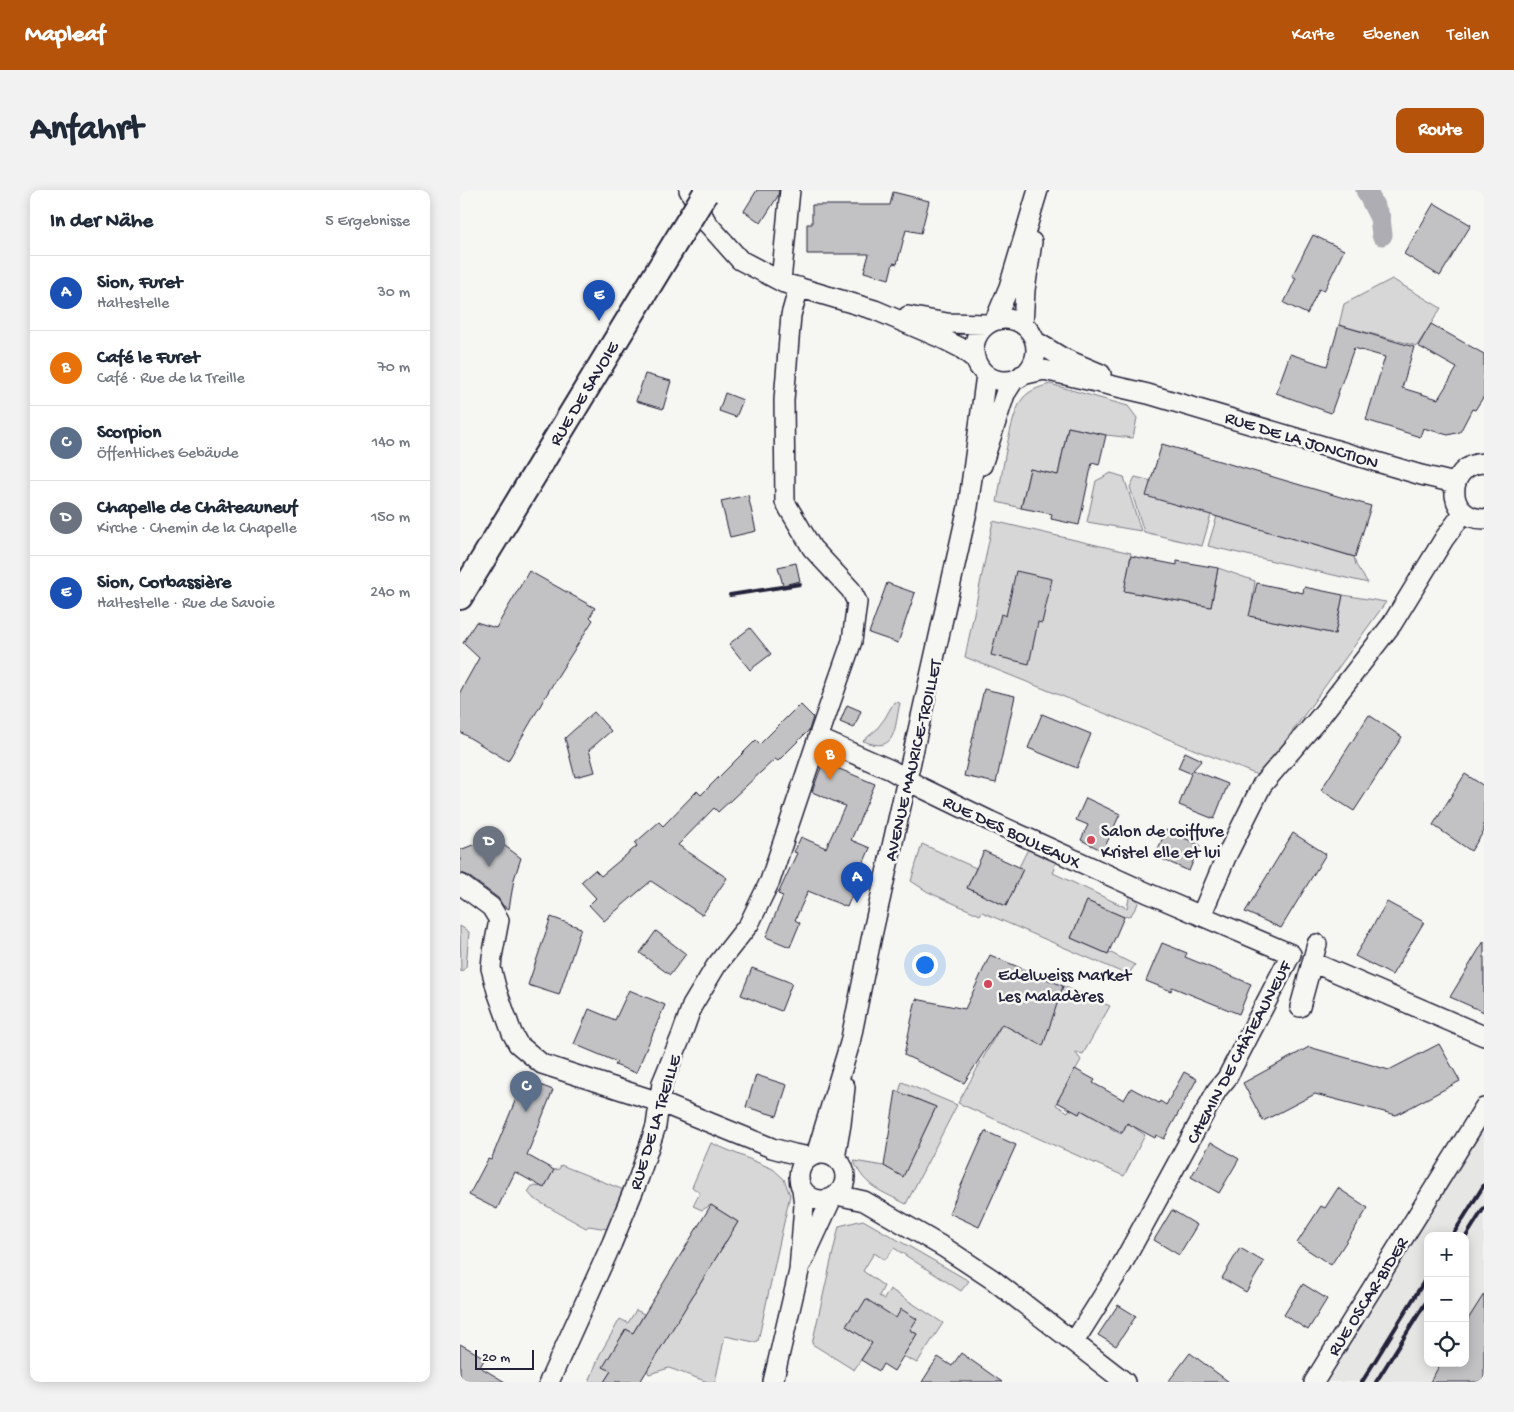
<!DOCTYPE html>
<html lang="de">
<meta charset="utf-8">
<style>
:root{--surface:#fff;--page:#f2f2f3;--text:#1f2937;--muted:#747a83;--line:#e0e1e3;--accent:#b45309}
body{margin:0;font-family:"Gochi Hand",sans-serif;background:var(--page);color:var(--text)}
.controls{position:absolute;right:15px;bottom:15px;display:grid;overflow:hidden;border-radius:10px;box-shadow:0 2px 12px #0003}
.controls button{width:45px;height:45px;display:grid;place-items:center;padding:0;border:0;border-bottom:1px solid var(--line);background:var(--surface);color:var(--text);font:25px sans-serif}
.scale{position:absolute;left:15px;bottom:12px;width:59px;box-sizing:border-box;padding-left:5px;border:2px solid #22223b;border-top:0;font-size:14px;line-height:18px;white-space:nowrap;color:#22223b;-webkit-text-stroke:4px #f6f6f2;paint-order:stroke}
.you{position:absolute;left:464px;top:774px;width:18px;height:18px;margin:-12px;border:4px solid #fff;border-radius:50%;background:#1a73e8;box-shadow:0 0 0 8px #1a73e833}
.badge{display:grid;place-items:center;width:32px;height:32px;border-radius:50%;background:var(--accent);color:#fff;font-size:16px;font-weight:700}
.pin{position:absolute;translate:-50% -41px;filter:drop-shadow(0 1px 2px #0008)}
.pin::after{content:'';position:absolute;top:26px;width:18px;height:15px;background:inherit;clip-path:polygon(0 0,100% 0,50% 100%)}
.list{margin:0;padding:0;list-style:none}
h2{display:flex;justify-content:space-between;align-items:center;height:65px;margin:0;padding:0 20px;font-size:21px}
h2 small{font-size:16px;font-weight:400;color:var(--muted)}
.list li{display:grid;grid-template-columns:32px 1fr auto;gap:15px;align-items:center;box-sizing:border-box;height:75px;padding:0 20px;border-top:1px solid var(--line)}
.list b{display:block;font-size:19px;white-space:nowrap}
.list p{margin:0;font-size:16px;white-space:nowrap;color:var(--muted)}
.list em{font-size:16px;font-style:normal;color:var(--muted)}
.icon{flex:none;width:28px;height:28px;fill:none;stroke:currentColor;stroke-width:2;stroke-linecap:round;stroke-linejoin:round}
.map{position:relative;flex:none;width:1024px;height:1192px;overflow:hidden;border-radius:10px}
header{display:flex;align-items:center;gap:30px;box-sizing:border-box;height:70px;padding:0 25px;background:var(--accent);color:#fff}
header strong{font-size:24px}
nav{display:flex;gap:28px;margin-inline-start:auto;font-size:18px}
.intro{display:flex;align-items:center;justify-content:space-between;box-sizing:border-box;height:120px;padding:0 30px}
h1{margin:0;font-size:35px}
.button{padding:12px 22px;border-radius:10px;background:var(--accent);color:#fff;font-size:18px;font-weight:700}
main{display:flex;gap:30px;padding:0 30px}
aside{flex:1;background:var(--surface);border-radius:10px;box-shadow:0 2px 12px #0003}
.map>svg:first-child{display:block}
</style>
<header>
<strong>Mapleaf</strong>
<nav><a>Karte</a><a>Ebenen</a><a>Teilen</a></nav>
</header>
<div class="intro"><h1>Anfahrt</h1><a class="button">Route</a></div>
<main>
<aside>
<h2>In der Nähe<small>5 Ergebnisse</small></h2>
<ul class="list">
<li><span class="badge" style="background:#1a4fb4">A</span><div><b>Sion, Furet</b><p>Haltestelle</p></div><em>30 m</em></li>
<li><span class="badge" style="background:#e8710a">B</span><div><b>Café le Furet</b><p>Café · Rue de la Treille</p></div><em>70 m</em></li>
<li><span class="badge" style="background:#5c6f8a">C</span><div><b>Scorpion</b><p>Öffentliches Gebäude</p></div><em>140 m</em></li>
<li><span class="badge" style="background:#6b7280">D</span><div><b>Chapelle de Châteauneuf</b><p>Kirche · Chemin de la Chapelle</p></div><em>150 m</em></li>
<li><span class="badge" style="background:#1a4fb4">E</span><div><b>Sion, Corbassière</b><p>Haltestelle · Rue de Savoie</p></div><em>240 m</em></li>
</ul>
</aside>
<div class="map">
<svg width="1024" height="1192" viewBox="0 0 1024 1192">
<rect width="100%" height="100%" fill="#f6f6f2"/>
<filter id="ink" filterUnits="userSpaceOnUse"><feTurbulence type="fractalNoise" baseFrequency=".02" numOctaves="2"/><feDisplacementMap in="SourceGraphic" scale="10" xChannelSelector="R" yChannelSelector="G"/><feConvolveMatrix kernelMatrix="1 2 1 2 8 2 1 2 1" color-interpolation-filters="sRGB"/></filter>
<g filter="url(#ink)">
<path fill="#e6e6e4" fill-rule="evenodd" d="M 1024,918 L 1024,1192 L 854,1192 ZM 968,1046 L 1005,1046 L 1005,1173 L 968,1173 Z"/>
<path fill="#d7d7d7" stroke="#7c7c89" d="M 932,89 L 981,118 L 957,156 L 879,135 L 884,114 Z
M 590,194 L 668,216 L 677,228 L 673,248 L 646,245 L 608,237 L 598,285 L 570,279 L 561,318 L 537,312 C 542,287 549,226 563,208 C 570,200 580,197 590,194 Z
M 651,283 L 664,287 L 681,341 L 627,332 L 636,291 Z
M 675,287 L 692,291 L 751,325 L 742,356 L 684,342 L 670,297 Z
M 757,326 L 894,367 L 896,375 L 908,393 L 748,356 Z
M 533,331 L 671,363 L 665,401 L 751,417 L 758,378 L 795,391 L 790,426 L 875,444 L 883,405 L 926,412 L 800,586 L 505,467 Z
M 434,512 L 440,513 C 434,538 437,565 403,551 L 416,540 L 425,528 Z
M 462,654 L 516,678 L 507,698 L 546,716 L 563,679 L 559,677 L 568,659 L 596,672 L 594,676 L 595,679 L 593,683 L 667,718 L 670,703 L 677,708 L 678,714 L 671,725 L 664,727 L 627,711 L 611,748 L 648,764 L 649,762 L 675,775 L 668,785 L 522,722 L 520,725 L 468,702 L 451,691 Z
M 0,736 L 9,742 L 6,777 L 1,782 Z
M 603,796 L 650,816 L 623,864 L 615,862 L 621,870 L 596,915 L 608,922 L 610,919 L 619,924 L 621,920 L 633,927 L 634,925 L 652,935 L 650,938 L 661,944 L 670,929 L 677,933 L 675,938 L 685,945 L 664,986 L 498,913 L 542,834 Z
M 442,892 L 497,915 L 446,1014 C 422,1001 405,998 394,971 L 424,976 L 443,986 L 476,917 L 439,902 Z
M 251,953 L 313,979 L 324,989 L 330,1005 L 298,1151 L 294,1152 L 265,1146 L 255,1192 L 248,1192 L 209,1178 L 189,1184 L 187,1180 L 278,1032 L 251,1015 L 242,1020 L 233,1016 L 240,1003 L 232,997 Z
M 101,975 L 164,1000 L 147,1039 L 129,1036 L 126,1038 L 74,1009 L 68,1002 L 72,996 L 84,997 L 94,980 L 99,979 Z
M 403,1030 L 509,1091 L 501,1101 L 434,1058 L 425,1070 L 414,1063 L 403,1081 L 424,1096 L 419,1106 L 424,1109 L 430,1099 L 483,1133 L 457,1173 L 443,1166 L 457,1144 L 436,1128 L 396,1121 L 386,1136 L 412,1153 L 394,1180 L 352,1154 L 379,1036 Z
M 176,1120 L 184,1124 L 173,1143 L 166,1139 L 144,1176 L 151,1181 L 144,1192 L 129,1192 L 140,1164 L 160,1129 L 168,1133 Z"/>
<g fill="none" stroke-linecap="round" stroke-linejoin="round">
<path stroke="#adadb3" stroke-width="21" d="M 906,0 L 920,28 L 922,45"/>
</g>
<path fill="#c2c2c4" stroke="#22223b" d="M 297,0 L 319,0 L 318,6 L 301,33 L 284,21 Z
M 433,2 L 469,11 L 461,43 L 446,40 L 437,74 L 433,73 L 429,89 L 404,82 L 409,64 L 347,64 L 347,34 L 352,34 L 352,15 L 430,15 Z
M 974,13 L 1011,35 L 980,86 L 944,64 Z
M 853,45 L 884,60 L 864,101 L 859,99 L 847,124 L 824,113 L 836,88 L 832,86 Z
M 971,134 L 1024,164 L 1024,206 L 1015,220 L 1012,219 L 1000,242 L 988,245 L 963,238 L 960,247 L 906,230 L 925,167 L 894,158 L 871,223 L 816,203 L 830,164 L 867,176 L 879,135 L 954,157 L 942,198 L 978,209 L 997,178 L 958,156 Z
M 185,184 L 211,191 L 203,219 L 176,211 Z
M 265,203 L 283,210 L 276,227 L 259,221 Z
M 608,237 L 646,245 L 639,275 L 632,273 L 619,335 L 591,329 L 592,324 L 561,318 L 570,279 L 598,285 Z
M 702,254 L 911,316 L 895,367 L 686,306 Z
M 288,305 L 296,341 L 270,347 L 261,311 Z
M 671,366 L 717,375 L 717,371 L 758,378 L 751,417 L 664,401 Z
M 336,373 L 340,391 L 323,395 L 318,377 Z
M 69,381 L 135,418 L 130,427 L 133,430 L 94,492 L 48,571 L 0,542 L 0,502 L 19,468 L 3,453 L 16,432 L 36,438 Z
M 556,381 L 592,389 L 582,433 L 578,432 L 569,474 L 531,465 L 541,424 L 546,426 Z
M 427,393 L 455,403 L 438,453 L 409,443 Z
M 797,393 L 843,403 L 844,397 L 883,405 L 875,444 L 789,426 Z
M 290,438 L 311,464 L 290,480 L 269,454 Z
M 524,499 L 555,506 L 536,593 L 504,586 Z
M 340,514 L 353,527 L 349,540 L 318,571 L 315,569 L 258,622 L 254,618 L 218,655 L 267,688 L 242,725 L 191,691 L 144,731 L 129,715 L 136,708 L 121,692 L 135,680 L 141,686 L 177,656 L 175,653 L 199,632 L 203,636 L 237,601 L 241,605 L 296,550 L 300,554 Z
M 387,515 L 401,521 L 394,538 L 380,532 Z
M 134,522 L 151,541 L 129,560 L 135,582 L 115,587 L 105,548 Z
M 582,524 L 631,544 L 617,578 L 568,558 Z
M 909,525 L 942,547 L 894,621 L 861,600 Z
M 725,562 L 742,570 L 733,580 L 768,594 L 754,629 L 719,615 L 732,581 L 730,583 L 718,578 Z
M 363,572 L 415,594 L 391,650 L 410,658 L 397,688 L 399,688 L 387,717 L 348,701 L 335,730 L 340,733 L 330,757 L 306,747 L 323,706 L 318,704 L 337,663 L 334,662 L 341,647 L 366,658 L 385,616 L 352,602 Z
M 1005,584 L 1024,596 L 1024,641 L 1011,661 L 973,635 Z
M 626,608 L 660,624 L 643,661 L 621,650 L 628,635 L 616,630 Z
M 706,640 L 740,655 L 729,681 L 695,666 Z
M 833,643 L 866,664 L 821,738 L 785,722 Z
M 33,647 L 61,668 L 54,689 L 49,719 L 43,716 L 38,708 L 7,685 L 0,683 L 0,660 Z
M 524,661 L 563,679 L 546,716 L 507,698 Z
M 627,711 L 664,727 L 648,764 L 611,748 Z
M 927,712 L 964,732 L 932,785 L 895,766 Z
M 91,727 L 121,738 L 99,805 L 68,795 Z
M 196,741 L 226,764 L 210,785 L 180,763 Z
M 1024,751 L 1024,822 L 990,807 Z
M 702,753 L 727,763 L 725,767 L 791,794 L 779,824 L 712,797 L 711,801 L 686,791 Z
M 530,765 L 603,796 L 583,856 L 542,834 L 504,893 L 444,865 L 456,809 L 505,819 Z
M 292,778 L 332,793 L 321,821 L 281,805 Z
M 169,800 L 205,815 L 176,883 L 155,875 L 157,872 L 114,854 L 129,819 L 155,830 Z
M 979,854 L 1000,891 L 936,925 L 855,904 L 803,931 L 783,893 L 849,857 L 929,880 Z
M 615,879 L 635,890 L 633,893 L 664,910 L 671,898 L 699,913 L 700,911 L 706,915 L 724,882 L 737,889 L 704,949 L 696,945 L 695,948 L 667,933 L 662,943 L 621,920 L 619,924 L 597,912 Z
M 296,885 L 327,895 L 317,926 L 286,917 Z
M 64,889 L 93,900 L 67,965 L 94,980 L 84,998 L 55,982 L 37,1019 L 9,1005 L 28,969 L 31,970 Z
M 436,901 L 476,917 L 443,987 L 424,976 Z
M 525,941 L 556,955 L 519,1037 L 489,1023 Z
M 751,952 L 779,969 L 759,1003 L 731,987 Z
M 878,998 L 908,1018 L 871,1075 L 837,1053 L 861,1016 L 865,1018 Z
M 251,1015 L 278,1032 L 180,1192 L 144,1192 L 151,1181 L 143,1177 L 166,1139 L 173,1143 Z
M 712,1020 L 737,1035 L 719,1065 L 694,1050 Z
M 780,1058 L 804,1072 L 786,1102 L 762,1088 Z
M 843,1094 L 867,1109 L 848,1140 L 824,1125 Z
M 1024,1104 L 1024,1192 L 970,1192 L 981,1173 L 1005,1173 L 1005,1134 Z
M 406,1109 L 436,1128 L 441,1119 L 457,1129 L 450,1140 L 457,1144 L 434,1181 L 423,1174 L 419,1181 L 401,1170 L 412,1153 L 386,1136 L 396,1121 L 398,1122 Z
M 658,1115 L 676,1126 L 656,1156 L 638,1145 Z
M 0,1154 L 25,1168 L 20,1177 L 45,1192 L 0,1192 Z
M 501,1163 L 542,1192 L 462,1192 L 478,1167 L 492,1176 Z
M 730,1163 L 769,1192 L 708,1192 Z"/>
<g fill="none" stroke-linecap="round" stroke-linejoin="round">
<g stroke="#22223b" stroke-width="22">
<path id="minor" d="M 229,0 L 247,33 L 280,70 L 324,93 L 415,120 L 483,149 L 501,158 L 515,169
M 321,91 L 330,0
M 339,97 L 331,125 L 324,210 L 325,312 L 352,358 L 391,400 L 397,412 L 392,451 L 358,548
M 448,126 L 487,133 L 527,134
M514 160a31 31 0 1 1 62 0a31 31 0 1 1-62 0Z
M 535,130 L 549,97 L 578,0
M 563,135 L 565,100 L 572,52
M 575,151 L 603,168 L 641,184
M 562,185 L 584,180 L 688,204 L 961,285 L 995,293
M 1024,273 C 985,274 985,329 1024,329
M 522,275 L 545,204 L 554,190
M 0,694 L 31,717 L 39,730 L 32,767 L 31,778 L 37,801 L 52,843 L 58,854 L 82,874 L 199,912 L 312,958 L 334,964 L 351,967
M 741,726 L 766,667 L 802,595 L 860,527 L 932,434 L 984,349 L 1004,322
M 852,772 L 1024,846
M 840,817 L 857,754
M339 987a23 23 0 1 1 46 0a23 23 0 1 1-46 0Z
M 356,965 L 390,853 L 411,750 L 508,317 L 526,185
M 375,968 L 381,934 L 385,897
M 377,1005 L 404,1011 L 485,1058 L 532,1089 L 665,1192
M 342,1073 L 372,1008
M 89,1192 L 152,1053 L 179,987 L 196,936 L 202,893 L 221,847 L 232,816 L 256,776 L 289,734 L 310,691 L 358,548 L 431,580 L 462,598 L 530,631 L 690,704 L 831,764 L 767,888 L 757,900 L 658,1082 L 614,1152
M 313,1192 L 339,1081 L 344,1015 L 342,999
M 854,1192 L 1024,918"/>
</g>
<g stroke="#22223b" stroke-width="28">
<path id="major" d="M 0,407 L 221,43"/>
</g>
<use href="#minor" stroke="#f6f6f2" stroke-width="19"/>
<use href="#major" stroke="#f6f6f2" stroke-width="24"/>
<path stroke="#22223b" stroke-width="4" d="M 270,405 L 340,394
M 992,1046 L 1024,995
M 1005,1048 L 1024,1018
M 902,1192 L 968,1085
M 916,1192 L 968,1109"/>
<g stroke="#22223b" stroke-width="28" stroke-linecap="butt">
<path id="major-bridge" d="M 221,43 L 245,4"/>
</g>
<use href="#major-bridge" stroke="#f6f6f2" stroke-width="24"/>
</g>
</g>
<g fill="#d1495b" stroke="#f6f6f2" stroke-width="2">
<circle cx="631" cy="650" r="5"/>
<circle cx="528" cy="794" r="5"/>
</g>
<g text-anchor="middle" stroke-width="5" stroke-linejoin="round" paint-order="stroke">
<g font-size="18" fill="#22223b" stroke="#f6f6f2">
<text transform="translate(123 203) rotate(-59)" y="6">RUE DE SAVOIE</text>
<text transform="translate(842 249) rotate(17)" y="6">RUE DE LA JONCTION</text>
<text transform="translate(452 570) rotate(-77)" y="6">AVENUE MAURICE-TROILLET</text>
<text transform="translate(552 641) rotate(25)" y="6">RUE DES BOULEAUX</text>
<text transform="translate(778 862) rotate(-62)" y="6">CHEMIN DE CHÂTEAUNEUF</text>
<text transform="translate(194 932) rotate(-73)" y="6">RUE DE LA TREILLE</text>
<text transform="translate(907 1106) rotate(-58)" y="6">RUE OSCAR-BIDER</text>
</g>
<g font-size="18" fill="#22223b" stroke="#f6f6f2" text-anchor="start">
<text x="641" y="646">Salon de coiffure<tspan x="641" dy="21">Kristel elle et lui</tspan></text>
<text x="538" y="790">Edelweiss Market<tspan x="538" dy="21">Les Maladères</tspan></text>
</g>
</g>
</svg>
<div class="controls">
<button>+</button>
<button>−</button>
<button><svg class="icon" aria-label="locate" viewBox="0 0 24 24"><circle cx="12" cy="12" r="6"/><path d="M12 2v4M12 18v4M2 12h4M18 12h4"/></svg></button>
</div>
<div class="scale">20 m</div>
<div class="you"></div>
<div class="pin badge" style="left:397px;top:713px;background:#1a4fb4">A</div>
<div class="pin badge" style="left:370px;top:590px;background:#e8710a">B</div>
<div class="pin badge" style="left:66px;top:922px;background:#5c6f8a">C</div>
<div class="pin badge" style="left:29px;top:677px;background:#6b7280">D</div>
<div class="pin badge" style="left:139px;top:131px;background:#1a4fb4">E</div>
</div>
</main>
